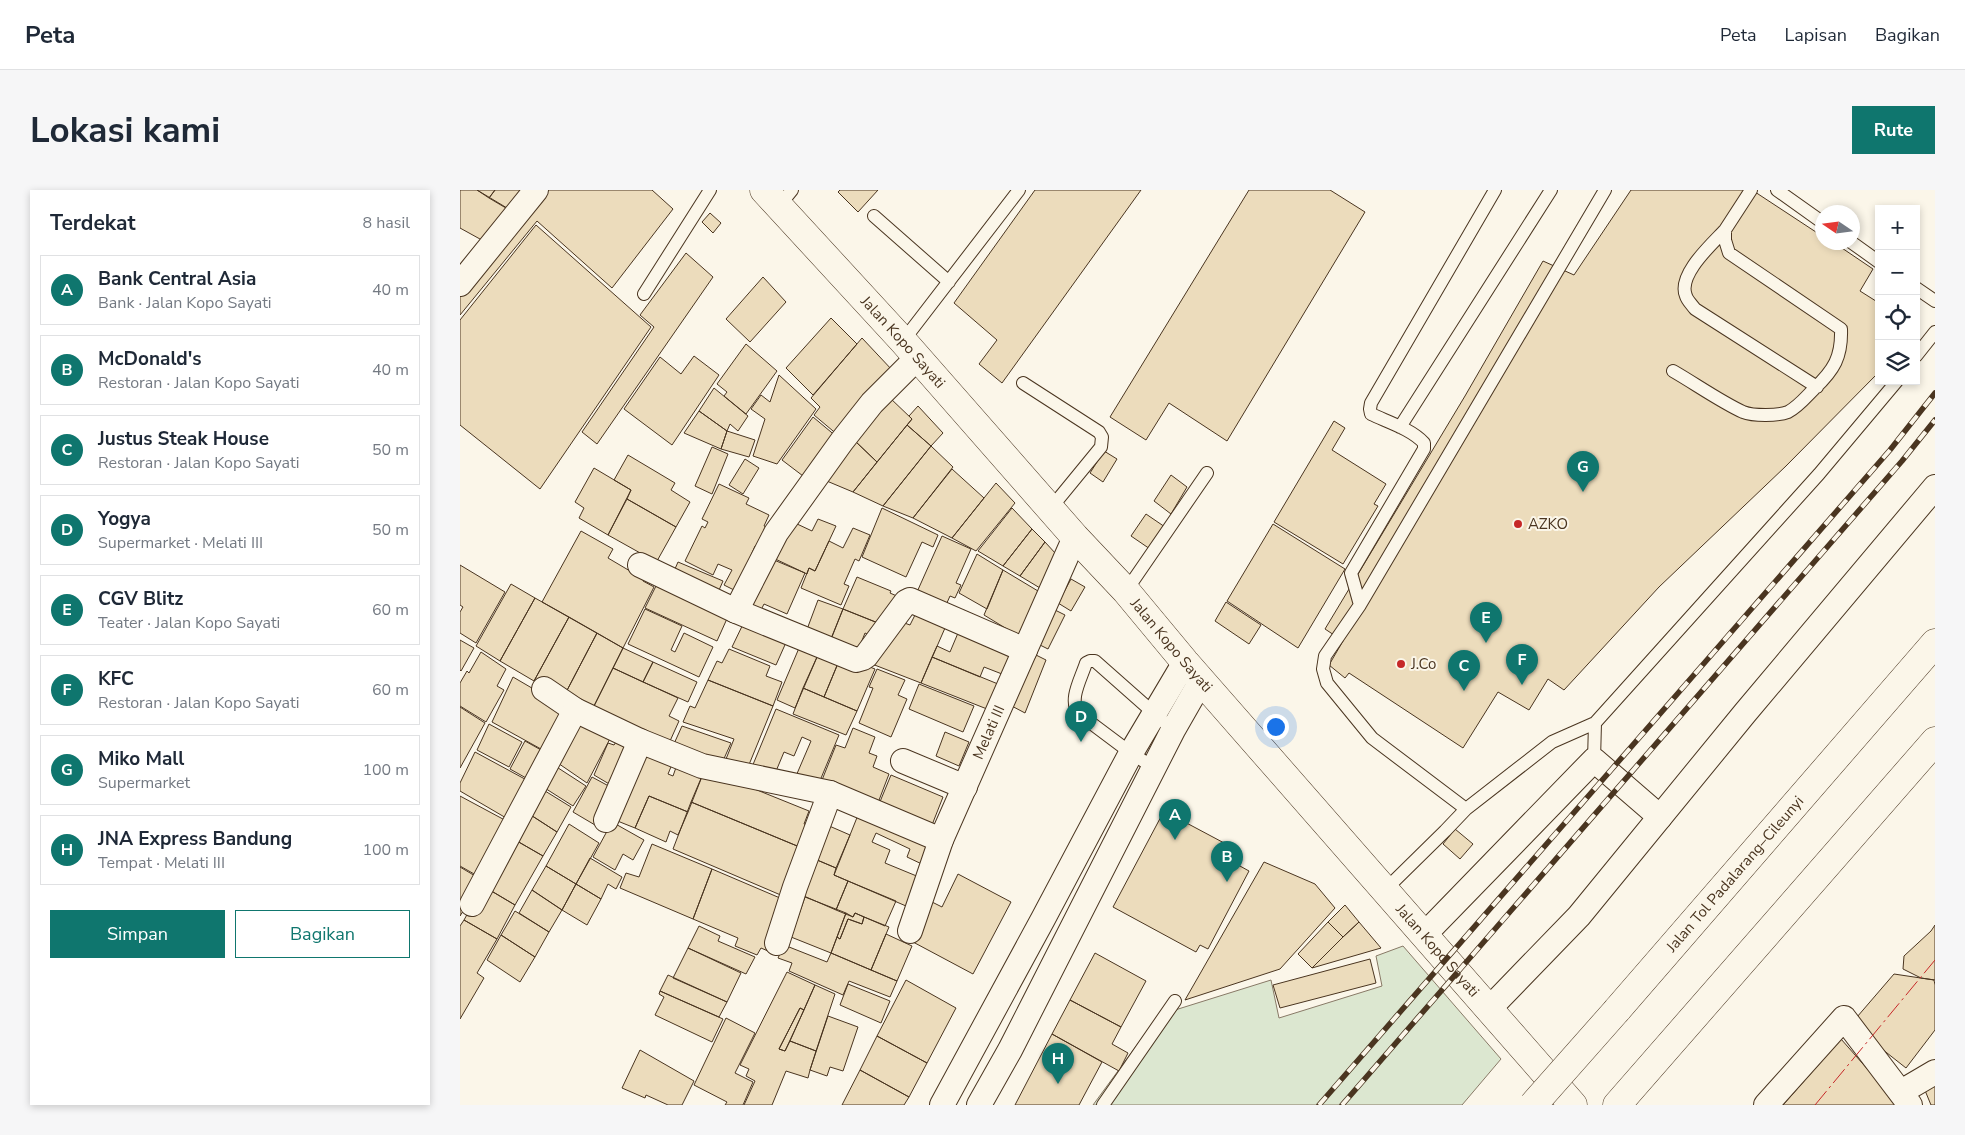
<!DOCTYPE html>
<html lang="id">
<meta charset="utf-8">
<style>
:root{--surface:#fff;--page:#f6f6f7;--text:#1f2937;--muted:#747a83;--line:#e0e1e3;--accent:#0f766e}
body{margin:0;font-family:"Nunito Sans",sans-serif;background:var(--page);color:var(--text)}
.controls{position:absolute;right:15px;top:15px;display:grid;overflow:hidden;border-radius:0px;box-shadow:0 2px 8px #0003}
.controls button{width:45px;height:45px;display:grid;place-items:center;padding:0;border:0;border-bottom:1px solid var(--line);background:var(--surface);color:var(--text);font:25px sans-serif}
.compass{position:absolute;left:1355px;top:15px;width:45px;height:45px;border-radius:50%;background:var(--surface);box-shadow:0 2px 8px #0003;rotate:283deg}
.you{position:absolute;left:815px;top:536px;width:18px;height:18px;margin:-12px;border:4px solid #fff;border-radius:50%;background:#1a73e8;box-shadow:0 0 0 8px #1a73e833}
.badge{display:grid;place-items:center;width:32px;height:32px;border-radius:50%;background:var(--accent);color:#fff;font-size:16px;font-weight:700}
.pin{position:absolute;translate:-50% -41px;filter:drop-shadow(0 1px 2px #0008)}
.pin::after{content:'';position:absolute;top:26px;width:18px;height:15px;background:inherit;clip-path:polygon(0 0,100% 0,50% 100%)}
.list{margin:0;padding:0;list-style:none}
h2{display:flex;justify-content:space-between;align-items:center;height:65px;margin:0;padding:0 20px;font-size:21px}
h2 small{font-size:16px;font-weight:400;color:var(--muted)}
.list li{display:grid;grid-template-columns:32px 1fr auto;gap:15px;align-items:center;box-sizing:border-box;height:70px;margin:0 10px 10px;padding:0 10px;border:1px solid var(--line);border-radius:0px}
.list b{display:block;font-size:19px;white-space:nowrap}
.list p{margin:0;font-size:16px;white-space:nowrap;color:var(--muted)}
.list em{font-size:16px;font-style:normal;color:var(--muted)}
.actions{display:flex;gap:10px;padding:15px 20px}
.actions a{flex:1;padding:11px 0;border:1px solid var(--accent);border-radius:0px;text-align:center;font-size:18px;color:var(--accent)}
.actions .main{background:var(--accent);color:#fff}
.icon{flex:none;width:28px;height:28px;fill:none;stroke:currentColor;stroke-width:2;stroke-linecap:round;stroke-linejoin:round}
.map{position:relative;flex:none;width:1475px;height:915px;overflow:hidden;border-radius:0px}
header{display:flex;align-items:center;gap:30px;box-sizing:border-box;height:70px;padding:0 25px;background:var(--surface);border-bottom:1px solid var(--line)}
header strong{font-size:24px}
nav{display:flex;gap:28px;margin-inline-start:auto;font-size:18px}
.intro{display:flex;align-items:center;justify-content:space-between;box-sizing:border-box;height:120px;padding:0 30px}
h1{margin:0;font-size:35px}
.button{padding:12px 22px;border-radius:0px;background:var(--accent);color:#fff;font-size:18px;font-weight:700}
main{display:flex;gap:30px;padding:0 30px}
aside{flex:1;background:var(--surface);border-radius:0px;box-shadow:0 2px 8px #0003}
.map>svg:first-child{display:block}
</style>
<header>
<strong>Peta</strong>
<nav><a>Peta</a><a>Lapisan</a><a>Bagikan</a></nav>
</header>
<div class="intro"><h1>Lokasi kami</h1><a class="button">Rute</a></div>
<main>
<aside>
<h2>Terdekat<small>8 hasil</small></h2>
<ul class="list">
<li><span class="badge">A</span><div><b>Bank Central Asia</b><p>Bank · Jalan Kopo Sayati</p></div><em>40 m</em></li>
<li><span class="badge">B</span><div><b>McDonald's</b><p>Restoran · Jalan Kopo Sayati</p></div><em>40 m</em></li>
<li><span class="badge">C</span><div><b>Justus Steak House</b><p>Restoran · Jalan Kopo Sayati</p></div><em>50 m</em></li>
<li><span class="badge">D</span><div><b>Yogya</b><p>Supermarket · Melati III</p></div><em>50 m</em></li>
<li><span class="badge">E</span><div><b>CGV Blitz</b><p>Teater · Jalan Kopo Sayati</p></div><em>60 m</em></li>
<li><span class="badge">F</span><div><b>KFC</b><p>Restoran · Jalan Kopo Sayati</p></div><em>60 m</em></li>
<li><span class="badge">G</span><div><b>Miko Mall</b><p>Supermarket</p></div><em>100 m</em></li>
<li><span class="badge">H</span><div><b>JNA Express Bandung</b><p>Tempat · Melati III</p></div><em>100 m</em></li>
</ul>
<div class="actions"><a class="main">Simpan</a><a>Bagikan</a></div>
</aside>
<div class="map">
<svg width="1475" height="915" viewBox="0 0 1475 915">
<rect width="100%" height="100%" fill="#fbf6e9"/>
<path fill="#dce7d0" stroke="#887966" d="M 943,756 L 1041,869 L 1002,915 L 633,915 L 699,825 L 811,790 L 819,828 L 922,796 L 916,766 Z"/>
<path fill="#ecdcbc" stroke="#4a3520" d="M 0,0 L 17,0 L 47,18 L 29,54 L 0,38 Z
M 17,0 L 35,0 L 29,8 Z
M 35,0 L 71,0 L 56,24 L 29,8 Z
M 80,0 L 192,0 L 213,19 L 152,98 L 77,31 L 0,125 L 0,99 Z
M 380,0 L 418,0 L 398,22 L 378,2 Z
M 575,0 L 681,0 L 542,193 L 519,174 L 537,150 L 494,113 Z
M 789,0 L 870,0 L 905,22 L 767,251 L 709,213 L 686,250 L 650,227 Z
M 1171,0 L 1292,0 L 1362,46 L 1362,52 L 1373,52 L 1413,79 L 1400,101 L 1419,113 L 1419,182 L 1326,276 L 1199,397 L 1104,500 L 1088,489 L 1069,520 L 1038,502 L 1003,558 L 889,483 L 885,488 L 869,475 L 883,451 L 865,439 L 1005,206 L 1083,71 L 1114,85 Z
M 250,23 L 261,33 L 253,43 L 242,32 Z
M 76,35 L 191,137 L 80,299 L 0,235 L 0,130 Z
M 226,63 L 253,87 L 137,254 L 122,242 L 194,137 L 180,125 Z
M 303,87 L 326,112 L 290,152 L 266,129 Z
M 371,128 L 397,154 L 353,205 L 326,178 Z
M 402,148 L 433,181 L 379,246 L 354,225 L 360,217 L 351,208 Z
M 286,154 L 317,181 L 286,224 L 264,206 L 267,202 L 257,194 Z
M 234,166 L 259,185 L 212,255 L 164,219 L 200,167 L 221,184 Z
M 319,185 L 356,219 L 317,274 L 293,266 L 305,229 L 291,219 L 301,205 L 310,212 Z
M 254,198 L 288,226 L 278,241 L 270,234 L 267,241 L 239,221 Z
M 429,207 L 452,229 L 417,272 L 394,250 Z
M 458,216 L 483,243 L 471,256 L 447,235 L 452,229 L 449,226 Z
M 239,221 L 267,241 L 261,259 L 224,243 Z
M 353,227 L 377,247 L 347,289 L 322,270 Z
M 874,231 L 885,238 L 872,260 L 926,294 L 914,314 L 918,316 L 883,374 L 814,332 Z
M 447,235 L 471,256 L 423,316 L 393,302 Z
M 267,241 L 295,250 L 289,267 L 261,259 Z
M 394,250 L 417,272 L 393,302 L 362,289 Z
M 471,256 L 493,277 L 453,328 L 423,316 Z
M 252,257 L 268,264 L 252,304 L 235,296 Z
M 644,261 L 657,269 L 643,292 L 630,283 Z
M 168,265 L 215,293 L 211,300 L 230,312 L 216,337 L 167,309 L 171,300 L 154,290 Z
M 285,269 L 299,278 L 283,304 L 269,295 Z
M 134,278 L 171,300 L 148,345 L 119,328 L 124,318 L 115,312 Z
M 492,279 L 524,308 L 492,348 L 453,328 Z
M 711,285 L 727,297 L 711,324 L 694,311 Z
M 536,293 L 555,313 L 516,361 L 492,348 Z
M 259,294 L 289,308 L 286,314 L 309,325 L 304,336 L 309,338 L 300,358 L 295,356 L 289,370 L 293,372 L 278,402 L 264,395 L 272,380 L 258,374 L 253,385 L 225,371 L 242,336 L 245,338 L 248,332 L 242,329 Z
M 167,309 L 216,337 L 192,380 L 182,364 L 148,345 Z
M 422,318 L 478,345 L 473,357 L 462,352 L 446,387 L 402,367 Z
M 552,318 L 572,339 L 543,376 L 518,361 Z
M 686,324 L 705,337 L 690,359 L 671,346 Z
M 358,329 L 376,336 L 355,381 L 349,378 L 347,384 L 311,367 L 322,345 L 327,348 L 335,333 L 352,341 Z
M 813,334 L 885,379 L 838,458 L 767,411 Z
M 393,338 L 410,345 L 399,371 L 395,369 L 384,394 L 389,396 L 381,415 L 341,398 L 349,378 L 355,381 L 369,351 L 383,358 Z
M 572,339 L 585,352 L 560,386 L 543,376 Z
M 121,341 L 153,359 L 148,368 L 170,381 L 186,382 L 183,391 L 194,397 L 163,458 L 82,412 Z
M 482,346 L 511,359 L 496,393 L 501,395 L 495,408 L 490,406 L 486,415 L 457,402 Z
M 585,352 L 596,364 L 580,398 L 560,386 Z
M 517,364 L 543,380 L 527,419 L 499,403 Z
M 314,370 L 345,383 L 327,424 L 304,414 L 297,428 L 281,420 Z
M 218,372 L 263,391 L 256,407 L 211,388 Z
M 0,375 L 45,402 L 16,453 L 0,443 L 0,422 L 3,417 L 0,415 Z
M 543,380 L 578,401 L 560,447 L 524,425 Z
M 397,387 L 431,401 L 430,403 L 439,407 L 423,435 L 383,419 Z
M 611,389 L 625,397 L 611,421 L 598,413 Z
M 199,390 L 270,422 L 257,451 L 185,418 Z
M 51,394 L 75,408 L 40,471 L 16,456 Z
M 75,408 L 109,427 L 74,491 L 40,471 Z
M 358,410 L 383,419 L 370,451 L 346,442 Z
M 766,412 L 801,435 L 789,454 L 755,431 Z
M 589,417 L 605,425 L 588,459 L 572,451 Z
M 185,419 L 222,436 L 211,460 L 215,462 L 224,443 L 253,457 L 239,487 L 168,454 Z
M 383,419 L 423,435 L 418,449 L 405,443 L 395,468 L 368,457 Z
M 455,425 L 485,438 L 461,493 L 412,474 L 439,431 L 450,435 Z
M 109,427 L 137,443 L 103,508 L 74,491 Z
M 285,430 L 328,448 L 316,475 L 272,457 Z
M 137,443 L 163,458 L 130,524 L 103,508 Z
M 498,443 L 551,464 L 542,484 L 524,477 L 520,487 L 472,467 L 477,456 L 490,462 Z
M 0,450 L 14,458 L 1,481 L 0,480 Z
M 342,451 L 361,458 L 335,518 L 317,510 Z
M 163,458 L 193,472 L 183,492 L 153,478 Z
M 361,458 L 381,466 L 364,507 L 343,498 Z
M 269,459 L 310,476 L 306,486 L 322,492 L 313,516 L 248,490 L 257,471 L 262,473 Z
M 21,462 L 46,479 L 37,496 L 44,500 L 26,532 L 0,516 L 0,493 L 7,481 L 9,483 Z
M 570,462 L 586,470 L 565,523 L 548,514 Z
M 381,466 L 415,479 L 397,521 L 364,507 Z
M 472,467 L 538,494 L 527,519 L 461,493 Z
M 193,472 L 237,492 L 228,512 L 183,492 Z
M 153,478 L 218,508 L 209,526 L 219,531 L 206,560 L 130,524 Z
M 417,479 L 445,490 L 438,505 L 447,509 L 431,547 L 399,533 L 413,498 L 409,497 Z
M 53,487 L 113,522 L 90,564 L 32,532 Z
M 248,490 L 313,516 L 286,582 L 264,574 L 274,549 L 223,532 L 230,516 L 235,518 Z
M 459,494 L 514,516 L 503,542 L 449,519 Z
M 343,498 L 397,521 L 386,545 L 333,524 Z
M 0,517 L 25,533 L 0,578 Z
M 316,519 L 379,545 L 359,593 L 336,586 L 351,551 L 342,547 L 334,566 L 324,562 L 314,586 L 292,577 Z
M 113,528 L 154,541 L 127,593 L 92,569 Z
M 29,534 L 62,552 L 49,577 L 17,560 Z
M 222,536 L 271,553 L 262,573 L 213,556 Z
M 393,538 L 415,547 L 409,563 L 417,566 L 413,577 L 429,584 L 416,618 L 360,595 L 376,555 L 385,558 Z
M 485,542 L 509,552 L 499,576 L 476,566 Z
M 65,551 L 90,565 L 75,593 L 50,579 Z
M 156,552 L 175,561 L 156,598 L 134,585 L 148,553 L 154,555 Z
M 180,553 L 213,572 L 208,584 L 213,586 L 219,569 L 245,579 L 228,622 L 189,606 L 175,638 L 150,628 Z
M 15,562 L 74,594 L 53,632 L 0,601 L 0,593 Z
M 92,574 L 126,596 L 113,616 L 80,595 Z
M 245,579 L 349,621 L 344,634 L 352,637 L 342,658 L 231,612 Z
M 431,585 L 483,607 L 470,640 L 417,619 Z
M 132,587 L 156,600 L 135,635 L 113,622 Z
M 77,596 L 111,617 L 97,642 L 63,620 Z
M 0,606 L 54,635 L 23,689 L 0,676 Z
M 189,606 L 228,622 L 218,645 L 210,641 L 206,652 L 175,638 Z
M 231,612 L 342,658 L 323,706 L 213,659 Z
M 63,620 L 97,642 L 83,666 L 50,647 Z
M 400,620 L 475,652 L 466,676 L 447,667 L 450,659 L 416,643 L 412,652 L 430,660 L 425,673 L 459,687 L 446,716 L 374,685 Z
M 704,621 L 766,654 L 760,665 L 789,681 L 748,759 L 740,755 L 736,762 L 653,717 Z
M 152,632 L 184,650 L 173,670 L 163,664 L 155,680 L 133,667 Z
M 109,634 L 139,653 L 116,694 L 86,676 Z
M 367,635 L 390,645 L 376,678 L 350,667 Z
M 995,639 L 1013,654 L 1000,669 L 983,654 Z
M 50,647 L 83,666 L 55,715 L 23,696 Z
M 192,654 L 252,679 L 233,729 L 160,698 L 166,683 L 179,687 Z
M 350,667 L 376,678 L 374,685 L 388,691 L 376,720 L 337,703 Z
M 130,668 L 162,687 L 156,699 L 148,694 L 141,709 L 116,694 Z
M 804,672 L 855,694 L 875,718 L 820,779 L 725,810 Z
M 86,676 L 116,694 L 102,720 L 72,700 Z
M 0,677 L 22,690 L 0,726 Z
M 252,679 L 320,708 L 314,746 L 308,761 L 301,758 L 297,765 L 275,756 L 278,748 L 233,729 Z
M 498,684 L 551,712 L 513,784 L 453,752 L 472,712 L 482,717 Z
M 388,691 L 436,711 L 425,736 L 395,723 L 393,727 L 376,720 Z
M 116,694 L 141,709 L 127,735 L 102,720 Z
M 23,696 L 55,715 L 37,749 L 4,730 Z
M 72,700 L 102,720 L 89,742 L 59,723 Z
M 345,707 L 386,723 L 371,763 L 331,747 Z
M 885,715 L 899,732 L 883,747 L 868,732 Z
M 55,721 L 89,742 L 75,767 L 41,745 Z
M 386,723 L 393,727 L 395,723 L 404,727 L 402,734 L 388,729 L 380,749 L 377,747 Z
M 404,727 L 429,737 L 411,780 L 371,763 L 377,747 L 380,749 L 388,729 L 402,734 Z
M 4,730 L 37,749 L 17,783 L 24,788 L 0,829 L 0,736 Z
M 868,732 L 883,747 L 852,778 L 838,764 Z
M 899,732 L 921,758 L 852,778 L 883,747 Z
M 1475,735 L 1475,790 L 1461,788 L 1443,779 L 1444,766 L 1471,741 Z
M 239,736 L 260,746 L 258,751 L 295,767 L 286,784 L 228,758 Z
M 426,744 L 452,756 L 437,791 L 411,780 Z
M 41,745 L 75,767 L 60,792 L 27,770 Z
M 324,755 L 367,772 L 371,763 L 437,791 L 430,807 L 389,791 L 383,805 L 329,781 L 332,773 L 318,768 Z
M 228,758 L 281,783 L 267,812 L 213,788 Z
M 635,763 L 686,791 L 661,837 L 610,810 Z
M 910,769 L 916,793 L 820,818 L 813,795 Z
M 327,782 L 355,795 L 344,820 L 340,818 L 319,859 L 325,861 L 330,851 L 356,861 L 350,880 L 348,888 L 326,881 L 312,915 L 284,915 L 295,891 L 286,886 L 289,879 L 280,875 Z
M 1434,784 L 1474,790 L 1475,795 L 1475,840 L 1446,878 L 1403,844 L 1397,827 Z
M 208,785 L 267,812 L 259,827 L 200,801 Z
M 446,790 L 496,818 L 467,873 L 417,846 Z
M 388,794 L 430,811 L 421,833 L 380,815 Z
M 355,795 L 375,804 L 356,861 L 330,851 Z
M 200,801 L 263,829 L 252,852 L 195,825 L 204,807 L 199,804 Z
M 610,810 L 661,837 L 652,854 L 668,863 L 659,881 L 592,844 Z
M 340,818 L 344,820 L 325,861 L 319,859 Z
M 368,826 L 398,837 L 383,881 L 370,877 L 367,886 L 350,880 Z
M 266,828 L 295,843 L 275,883 L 293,892 L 283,915 L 265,915 L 267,912 L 234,895 Z
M 592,844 L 642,872 L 619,915 L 555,915 Z
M 417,846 L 467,873 L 449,907 L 400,880 Z
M 1381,849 L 1439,915 L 1323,915 Z
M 180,860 L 234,891 L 222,915 L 208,915 L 186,905 L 185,908 L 162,898 Z
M 400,880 L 449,907 L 444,915 L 382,915 Z
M 1475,891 L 1475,915 L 1471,915 L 1464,898 Z"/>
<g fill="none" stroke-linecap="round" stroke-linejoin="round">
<g stroke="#4a3520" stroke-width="14">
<path id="service" d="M 1317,0 L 1362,32
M 319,16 L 332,0
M 414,26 L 489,92
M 1265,40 C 1252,54 1217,85 1226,106 C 1227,110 1232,115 1235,119 L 1357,197
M 1391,52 L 1419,72
M 1456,98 L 1475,111
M 184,104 L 250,0
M 443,151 L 559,0
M 1456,166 L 1475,142
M 1213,181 C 1234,193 1261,212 1283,222 C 1293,226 1318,226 1328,222 C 1338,217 1346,207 1354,199 C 1374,180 1382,167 1381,139 L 1269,63 L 1265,50 L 1265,40 L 1291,0
M 563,193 L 639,242 L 642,247 L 641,257 L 591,318
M 940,237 L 1091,0
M 666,401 L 747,283
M 900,415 L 891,383 L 964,259 L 964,253 C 951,239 928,232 911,224 L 910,219 L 911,213 L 1035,0
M 1134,570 L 1135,533
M 693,577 L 671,563 L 619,524 C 608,510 621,489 626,473 L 630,471 L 635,471 L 713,540
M 1006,619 L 912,548 L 867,493 L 863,479 L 865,466 L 900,415 L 1145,0
M 925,700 L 985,641 L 1006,619 L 1092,552 L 1135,533 L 1359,284 L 1437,191
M 643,915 L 715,811"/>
</g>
<g stroke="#4a3520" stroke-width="26">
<g id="minor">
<path d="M 0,94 L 76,0"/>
<path d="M 180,375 L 276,421 L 396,470 L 403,468 L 406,466 L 446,412 L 450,410 L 565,460"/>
<path d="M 276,421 L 316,343 L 382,251 L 412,213 L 458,167"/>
<path d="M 84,499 L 115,520 L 180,551 L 242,576 L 370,603 L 481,650"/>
<path d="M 443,571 L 505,597"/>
<path d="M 146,630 L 180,551"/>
<path d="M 12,714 L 115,520"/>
<path id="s1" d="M 450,741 L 481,650 L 615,347"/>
<path d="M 964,745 L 1134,570 L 1200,627"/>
<path d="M 317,753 L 335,697 L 370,603"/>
<path d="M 1030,818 L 1119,726 L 1285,523 L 1475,297"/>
<path d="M 1441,902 L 1475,882"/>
<path d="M 482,915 L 583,729 L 671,563 L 725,472"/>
<path d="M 519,915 L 550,860 L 713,540 L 741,491"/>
<path d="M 1306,915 L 1384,828 L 1450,915"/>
</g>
</g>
<g stroke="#4a3520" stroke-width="29">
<g id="primary">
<path id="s2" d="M 304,0 L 443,151 L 615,347 L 666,401 L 725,472 L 1113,915"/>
</g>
</g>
<g stroke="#4a3520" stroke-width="29">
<g id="motorway">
<path id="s3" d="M 1157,820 L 1475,453"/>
<path d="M 1157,915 L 1475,551"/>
</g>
</g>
<use href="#service" stroke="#fbf6e9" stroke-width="12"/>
<use href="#minor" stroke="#fbf6e9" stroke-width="24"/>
<use href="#primary" stroke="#fbf6e9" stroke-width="28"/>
<use href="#motorway" stroke="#fbf6e9" stroke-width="28"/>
<g stroke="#4a3520" stroke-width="5.5">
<path id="rail" d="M 859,915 L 1430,260 L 1475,203
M 882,915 L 1442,271 L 1475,230"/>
</g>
<use href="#rail" stroke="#fbf6e9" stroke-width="4" stroke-dasharray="11" stroke-linecap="butt"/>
<g stroke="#4a3520" stroke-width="29" stroke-linecap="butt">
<path id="motorway-bridge" d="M 1073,915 L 1157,820"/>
</g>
<use href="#motorway-bridge" stroke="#fbf6e9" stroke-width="28"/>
<path stroke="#c62828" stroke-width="1" stroke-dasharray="18 4 2.5 4" stroke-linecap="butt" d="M 1355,915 L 1475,770"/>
</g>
<g fill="#c62828" stroke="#fbf6e9" stroke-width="2">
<circle cx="1058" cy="334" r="5"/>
<circle cx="941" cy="474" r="5"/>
</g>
<g text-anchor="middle" stroke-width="4" stroke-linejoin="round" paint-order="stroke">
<g font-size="15" fill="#4a3520" stroke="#fbf6e9">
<text dy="5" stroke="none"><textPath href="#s2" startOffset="206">Jalan Kopo Sayati</textPath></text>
<text dy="5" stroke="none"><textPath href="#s2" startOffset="611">Jalan Kopo Sayati</textPath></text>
<text dy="5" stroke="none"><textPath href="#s1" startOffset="214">Melati III</textPath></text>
<text dy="5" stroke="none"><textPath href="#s3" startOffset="180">Jalan Tol Padalarang–Cileunyi</textPath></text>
<text dy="5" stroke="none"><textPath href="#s2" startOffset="1016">Jalan Kopo Sayati</textPath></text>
</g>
<g font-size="15" fill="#4a3520" stroke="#fbf6e9" text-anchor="start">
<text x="1068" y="339">AZKO</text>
<text x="951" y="479">J.Co</text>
</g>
</g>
</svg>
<div class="controls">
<button>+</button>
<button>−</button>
<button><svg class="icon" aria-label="locate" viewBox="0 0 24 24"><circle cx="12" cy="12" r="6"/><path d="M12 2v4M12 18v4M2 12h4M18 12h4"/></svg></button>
<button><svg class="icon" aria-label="layers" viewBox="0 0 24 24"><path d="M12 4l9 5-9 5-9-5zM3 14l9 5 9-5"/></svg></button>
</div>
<svg class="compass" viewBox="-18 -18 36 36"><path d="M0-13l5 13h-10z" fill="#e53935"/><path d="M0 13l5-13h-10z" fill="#747a83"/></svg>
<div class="you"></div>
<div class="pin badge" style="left:715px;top:650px">A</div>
<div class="pin badge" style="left:767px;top:692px">B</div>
<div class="pin badge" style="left:1004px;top:501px">C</div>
<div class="pin badge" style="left:621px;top:552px">D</div>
<div class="pin badge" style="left:1026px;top:453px">E</div>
<div class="pin badge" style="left:1062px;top:495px">F</div>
<div class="pin badge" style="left:1123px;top:302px">G</div>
<div class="pin badge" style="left:598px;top:894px">H</div>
</div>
</main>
